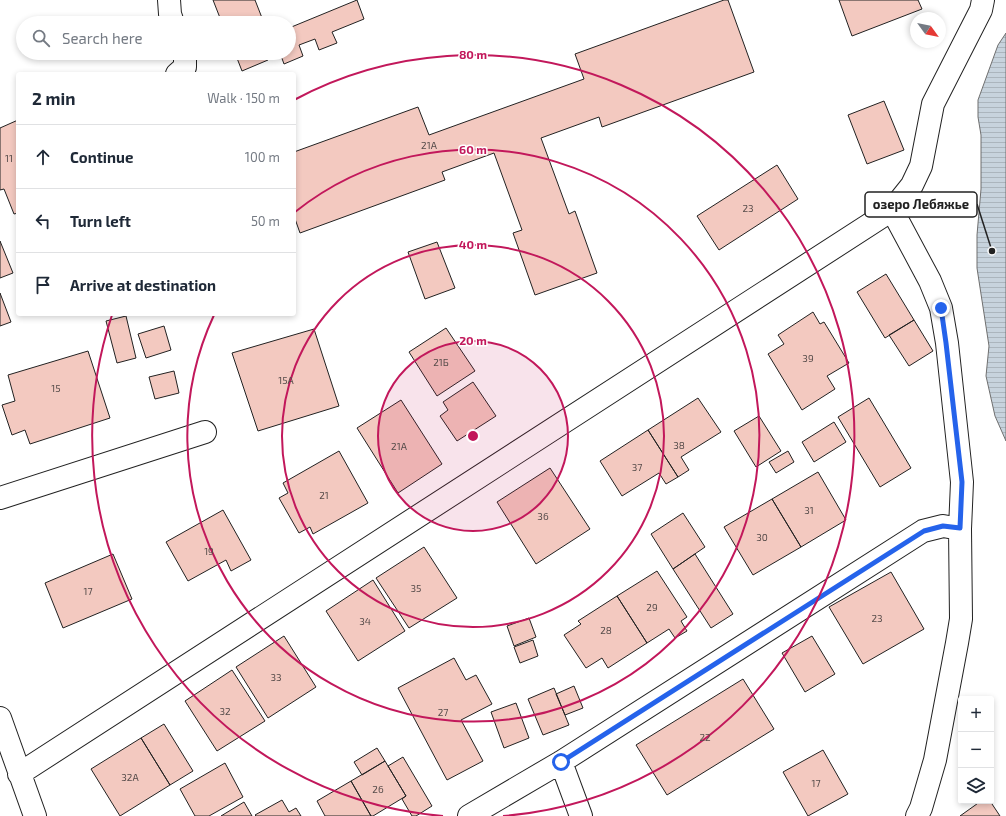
<!DOCTYPE html>
<meta charset="utf-8">
<style>
:root{--surface:#fff;--page:#f6f6f7;--text:#1f2937;--muted:#747a83;--line:#e0e1e3}
body{margin:0;font-family:"Exo 2",sans-serif;background:var(--page);color:var(--text)}
.controls{position:absolute;right:12px;bottom:12px;display:grid;overflow:hidden;border-radius:4px;box-shadow:0 2px 6px #0003}
.controls button{width:36px;height:36px;display:grid;place-items:center;padding:0;border:0;border-bottom:1px solid var(--line);background:var(--surface);color:var(--text);font:20px sans-serif}
.compass{position:absolute;left:910px;top:12px;width:36px;height:36px;border-radius:50%;background:var(--surface);box-shadow:0 2px 6px #0003;rotate:123deg}
.stop{position:absolute;width:12px;height:12px;margin:-9px;border:3px solid #2563eb;border-radius:50%;background:#fff}
.stop.end{background:#2563eb;border-color:#fff;box-shadow:0 1px 4px #0008}
.list{margin:0;padding:0;list-style:none}
h2{display:flex;justify-content:space-between;align-items:center;height:52px;margin:0;padding:0 16px;font-size:17px}
h2 small{font-size:13px;font-weight:400;color:var(--muted)}
.list li{display:grid;grid-template-columns:26px 1fr auto;gap:12px;align-items:center;box-sizing:border-box;height:64px;padding:0 16px;border-top:1px solid var(--line)}
.list b{display:block;font-size:15px;white-space:nowrap}
.list em{font-size:13px;font-style:normal;color:var(--muted)}
.icon{flex:none;width:22px;height:22px;fill:none;stroke:currentColor;stroke-width:2;stroke-linecap:round;stroke-linejoin:round}
.map{position:relative;flex:none;width:1006px;height:816px;overflow:hidden}
.search{position:absolute;background:var(--surface);box-shadow:0 2px 6px #0003;left:16px;top:16px;width:280px;height:44px;display:flex;align-items:center;gap:10px;box-sizing:border-box;padding:0 14px;border-radius:22px;color:var(--muted);font-size:15px}
.panel{position:absolute;background:var(--surface);box-shadow:0 2px 6px #0003;left:16px;top:72px;width:280px;height:244px;border-radius:4px}
.map>svg:first-child{display:block}
</style>
<div class="map">
<svg width="1006" height="816" viewBox="0 0 1006 816">
<defs>
<pattern id="water-rules" width="6" height="5" patternUnits="userSpaceOnUse"><rect width="6" height="5" fill="#c7d3dd"/><path d="M0 2.5h6" fill="none" stroke="#abb5bd"/></pattern>
</defs>
<rect width="100%" height="100%" fill="#fff"/>
<path fill="url(#water-rules)" stroke="#6f6f6f" d="M 1006,33 L 1006,441 L 995,416 L 986,376 L 989,346 L 977,268 L 977,235 L 981,189 L 981,135 L 978,117 L 978,100 L 998,45 Z"/>
<path fill="#f3c9c0" stroke="#222" d="M 213,0 L 255,0 L 264,23 L 222,23 Z
M 357,0 L 364,19 L 332,32 L 337,43 L 319,50 L 315,39 L 299,45 L 303,56 L 284,64 L 280,53 L 289,53 L 289,28 Z
M 724,0 L 728,0 L 754,72 L 602,127 L 599,117 L 541,138 L 569,214 L 575,211 L 597,273 L 535,295 L 513,233 L 522,230 L 494,153 L 442,172 L 445,180 L 300,233 L 294,216 L 294,152 L 418,107 L 429,135 L 584,79 L 575,54 Z
M 839,0 L 918,0 L 922,9 L 852,36 Z
M 235,53 L 266,53 L 268,60 L 242,71 Z
M 884,101 L 904,150 L 867,164 L 848,115 Z
M 18,120 L 18,213 L 14,214 L 4,189 L 0,190 L 0,128 Z
M 777,165 L 798,199 L 719,250 L 697,216 Z
M 0,241 L 13,273 L 0,278 Z
M 437,242 L 455,288 L 425,299 L 408,252 Z
M 886,274 L 914,320 L 885,338 L 857,292 Z
M 0,293 L 11,322 L 0,326 Z
M 813,312 L 820,324 L 824,322 L 849,363 L 827,376 L 835,389 L 802,410 L 768,354 L 784,344 L 778,335 Z
M 126,316 L 136,358 L 117,363 L 106,321 Z
M 914,320 L 933,351 L 909,366 L 889,335 Z
M 164,326 L 171,350 L 146,358 L 138,334 Z
M 446,328 L 475,371 L 437,396 L 409,352 Z
M 314,329 L 339,406 L 258,431 L 232,353 Z
M 88,351 L 110,418 L 30,444 L 25,430 L 12,435 L 2,405 L 15,401 L 8,375 Z
M 174,371 L 179,393 L 155,399 L 149,377 Z
M 473,382 L 496,416 L 457,441 L 440,416 L 448,410 L 443,402 Z
M 698,398 L 721,432 L 681,457 L 689,470 L 678,477 L 648,430 Z
M 869,398 L 911,468 L 880,487 L 838,417 Z
M 401,400 L 442,464 L 398,493 L 357,428 Z
M 759,416 L 781,451 L 756,467 L 734,431 Z
M 834,422 L 846,442 L 814,462 L 802,442 Z
M 648,430 L 678,477 L 666,484 L 659,473 L 622,496 L 600,461 Z
M 339,451 L 368,503 L 313,534 L 310,527 L 299,533 L 279,498 L 288,493 L 283,483 Z
M 788,451 L 794,462 L 776,473 L 769,462 Z
M 550,468 L 590,529 L 536,564 L 497,502 Z
M 818,472 L 846,520 L 801,547 L 772,499 Z
M 772,499 L 801,547 L 753,575 L 724,527 Z
M 223,510 L 251,560 L 231,571 L 226,560 L 188,581 L 166,542 Z
M 683,513 L 705,547 L 673,569 L 651,534 Z
M 424,547 L 457,598 L 409,628 L 376,578 Z
M 113,554 L 132,599 L 63,628 L 45,583 Z
M 695,554 L 733,614 L 711,628 L 673,569 Z
M 657,571 L 687,617 L 681,621 L 687,631 L 675,638 L 669,629 L 647,643 L 617,596 Z
M 891,572 L 924,629 L 863,664 L 829,607 Z
M 373,580 L 405,631 L 358,661 L 326,611 Z
M 617,596 L 647,643 L 608,668 L 602,658 L 586,668 L 564,635 L 581,624 L 578,621 Z
M 529,618 L 536,637 L 514,646 L 507,626 Z
M 284,636 L 316,687 L 268,718 L 236,667 Z
M 812,636 L 835,674 L 805,692 L 782,653 Z
M 533,640 L 538,656 L 520,663 L 514,647 Z
M 454,658 L 466,680 L 476,675 L 492,704 L 461,720 L 483,761 L 447,780 L 398,688 Z
M 232,670 L 265,721 L 217,751 L 185,701 Z
M 743,679 L 774,729 L 667,795 L 636,745 Z
M 574,686 L 583,708 L 565,715 L 556,694 Z
M 554,688 L 569,725 L 543,735 L 528,699 Z
M 516,703 L 529,738 L 504,748 L 491,712 Z
M 164,724 L 193,771 L 170,785 L 141,738 Z
M 141,738 L 170,785 L 120,816 L 91,769 Z
M 377,748 L 385,761 L 362,775 L 354,762 Z
M 823,750 L 848,794 L 808,816 L 783,772 Z
M 403,757 L 432,806 L 416,816 L 412,816 L 402,799 L 406,796 L 388,766 Z
M 385,761 L 406,796 L 373,816 L 371,816 L 351,781 Z
M 225,763 L 243,797 L 209,816 L 195,816 L 180,789 Z
M 351,781 L 371,816 L 325,816 L 317,801 Z
M 282,800 L 289,812 L 296,808 L 301,816 L 256,816 L 255,815 Z
M 981,801 L 990,801 L 1000,816 L 960,816 Z
M 244,802 L 252,816 L 221,816 Z"/>
<g fill="none" stroke-linecap="round" stroke-linejoin="round">
<g stroke="#222" stroke-width="24">
<path id="minor" d="M 169,0 L 170,14 L 173,23
M 177,74 L 185,67 L 185,55 L 184,53
M 892,210 L 930,281 L 941,308 L 947,343 L 962,482 L 960,529 L 961,619 L 957,643 L 935,760 L 921,808 L 917,816
M 0,498 L 205,432
M 0,718 L 35,816
M 561,762 L 581,816
M 19,774 L 892,210 L 912,185 L 921,166 L 933,104 L 981,10 L 983,0
M 469,816 L 561,762 L 923,531 L 943,526 L 960,529"/>
</g>
<use href="#minor" stroke="#fff" stroke-width="22"/>
</g>
<g fill="none" stroke-linecap="round" stroke-linejoin="round">
<path stroke="#2563eb" stroke-width="5" d="M 561,762 L 924,531 L 943,526 L 960,528 L 962,482 L 946,343 L 941,308"/>
</g>
<circle cx="473" cy="436" r="95" fill="#c2185b" fill-opacity=".12"/>
<g fill="none" stroke="#c2185b" stroke-width="2">
<circle cx="473" cy="436" r="95"/>
<circle cx="473" cy="436" r="191"/>
<path d="M295 212A286 286 0 1 1 214 315"/>
<path d="M443 816A381 381 0 0 1 112 315M294 100A381 381 0 1 1 503 816"/>
</g>
<g text-anchor="middle" stroke-width="3" stroke-linejoin="round" paint-order="stroke">
<g font-size="10" fill="#564c4a">
<text x="429" y="149">21А</text>
<text x="9" y="162">11</text>
<text x="748" y="212">23</text>
<text x="808" y="362">39</text>
<text x="441" y="366">21Б</text>
<text x="286" y="384">15А</text>
<text x="56" y="392">15</text>
<text x="679" y="449">38</text>
<text x="399" y="450">21А</text>
<text x="637" y="471">37</text>
<text x="324" y="499">21</text>
<text x="809" y="514">31</text>
<text x="543" y="520">36</text>
<text x="762" y="541">30</text>
<text x="209" y="555">19</text>
<text x="416" y="592">35</text>
<text x="88" y="595">17</text>
<text x="652" y="611">29</text>
<text x="877" y="622">23</text>
<text x="365" y="625">34</text>
<text x="606" y="634">28</text>
<text x="276" y="681">33</text>
<text x="225" y="715">32</text>
<text x="443" y="716">27</text>
<text x="705" y="741">22</text>
<text x="130" y="781">32А</text>
<text x="816" y="787">17</text>
<text x="378" y="793">26</text>
</g>
</g>
<circle cx="473" cy="436" r="6" fill="#c2185b" stroke="#fff" stroke-width="2"/>
<g font-size="12" text-anchor="middle" font-weight="bold" fill="#c2185b" stroke="#fff" stroke-width="3" stroke-linejoin="round" paint-order="stroke">
<text x="473" y="59">80 m</text>
<text x="473" y="154">60 m</text>
<text x="473" y="249">40 m</text>
<text x="473" y="345">20 m</text>
</g>
<path fill="none" stroke="#222" stroke-width="1.5" d="M992 251L977 204"/>
<circle fill="#222" stroke="#fff" stroke-width="1.5" cx="992" cy="251" r="4"/>
<rect fill="#fff" stroke="#222" stroke-width="1.5" x="865" y="192" width="112" height="25" rx="4"/>
<g font-size="13" text-anchor="middle" font-weight="bold" fill="#222">
<text x="921" y="209">озеро Лебяжье</text>
</g>
</svg>
<div class="controls">
<button>+</button>
<button>−</button>
<button><svg class="icon" aria-label="layers" viewBox="0 0 24 24"><path d="M12 4l9 5-9 5-9-5zM3 14l9 5 9-5"/></svg></button>
</div>
<svg class="compass" viewBox="-18 -18 36 36"><path d="M0-13l5 13h-10z" fill="#e53935"/><path d="M0 13l5-13h-10z" fill="#747a83"/></svg>
<div class="stop" style="left:561px;top:762px"></div>
<div class="stop end" style="left:941px;top:308px"></div>
<div class="search"><svg class="icon" aria-label="search" viewBox="0 0 24 24"><circle cx="10" cy="10" r="6"/><path d="M15 15l6 6"/></svg>Search here</div>
<section class="panel">
<h2>2 min<small>Walk · 150 m</small></h2>
<ul class="list">
<li><svg class="icon" aria-label="ahead" viewBox="0 0 24 24"><path d="M12 20V5M6 11l6-6 6 6"/></svg><div><b>Continue</b></div><em>100 m</em></li>
<li><svg class="icon" aria-label="left" viewBox="0 0 24 24"><path d="M17 20v-9H6M10 6l-5 5 5 5"/></svg><div><b>Turn left</b></div><em>50 m</em></li>
<li><svg class="icon" aria-label="arrive" viewBox="0 0 24 24"><path d="M6 21V4h12l-3 4 3 4H6"/></svg><div><b>Arrive at destination</b></div></li>
</ul>
</section>
</div>
